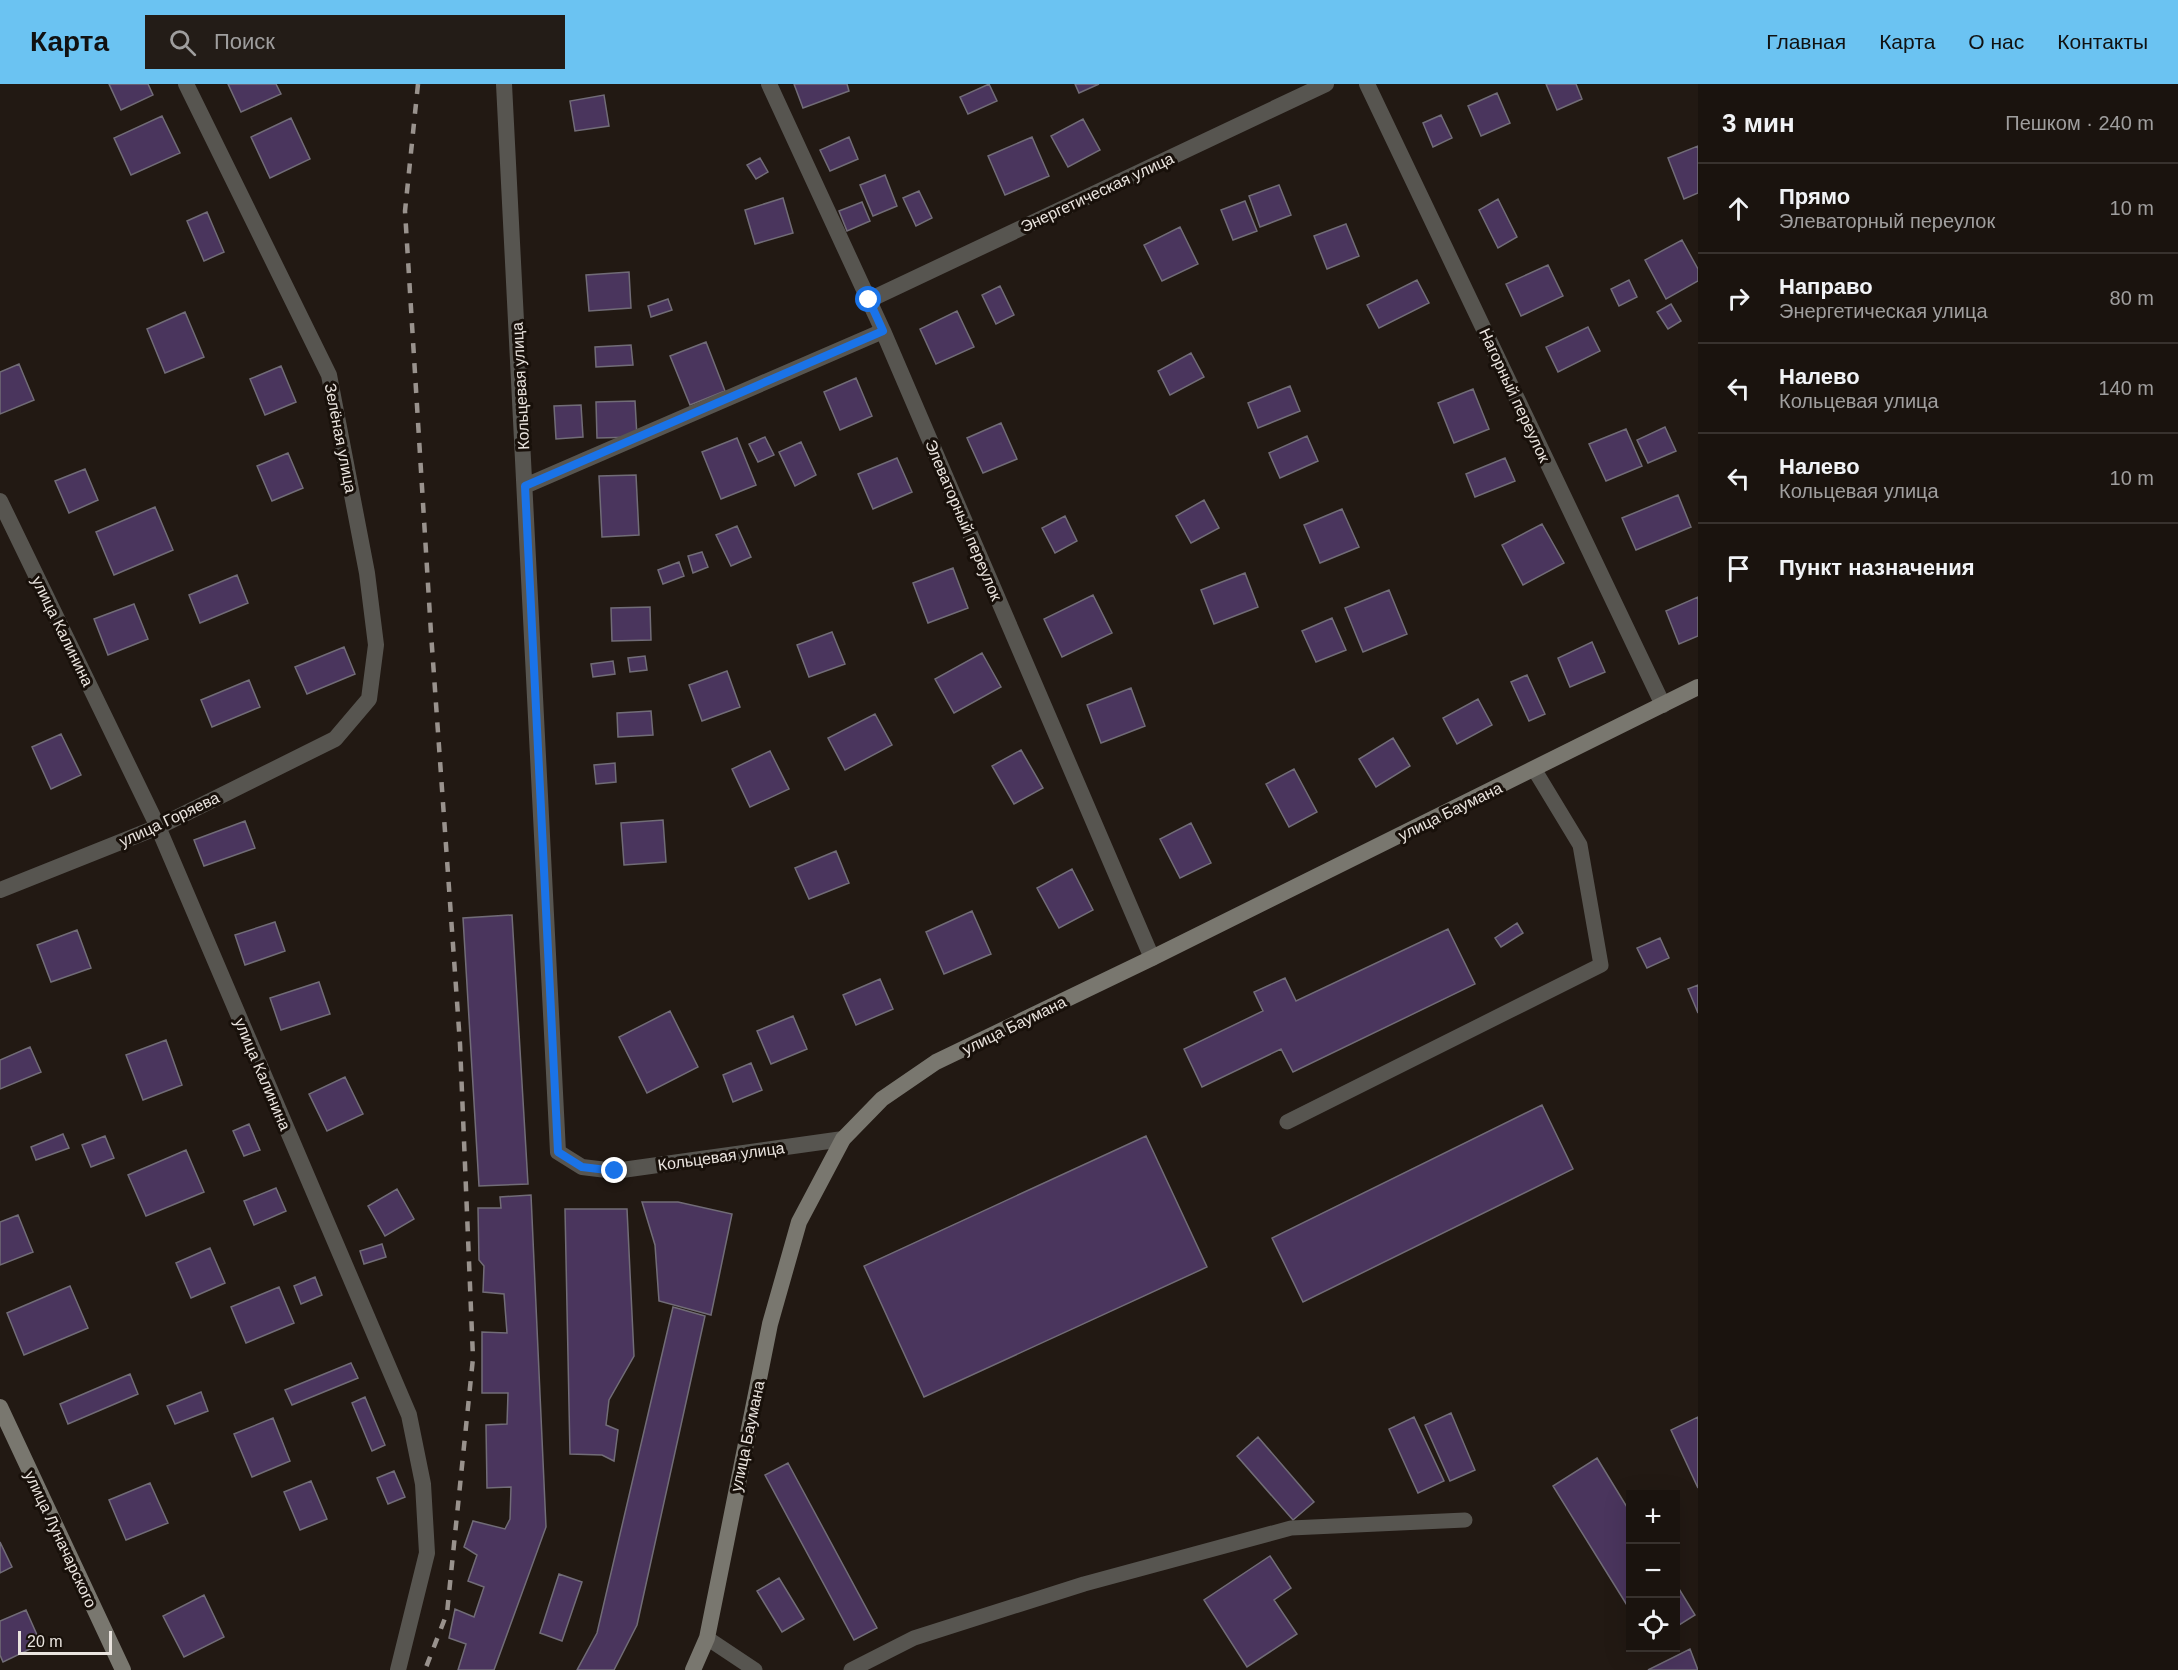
<!DOCTYPE html>
<html lang="ru">
<meta charset="utf-8">
<style>
:root{--surface:#1a130e;--page:#231c17;--text:#f1f3f6;--muted:#9f9e9e;--line:#38322e;--accent:#6bc3f2}
body{margin:0;font-family:Helvetica,sans-serif;background:var(--page);color:var(--text)}
.controls{position:absolute;right:18px;bottom:18px;display:grid;overflow:hidden;border-radius:0px;box-shadow:0 6px 24px #0002}
.controls button{width:54px;height:54px;display:grid;place-items:center;padding:0;border:0;border-bottom:2px solid var(--line);background:var(--surface);color:var(--text);font:30px sans-serif}
.scale{position:absolute;left:18px;bottom:15px;width:94px;box-sizing:border-box;padding-left:6px;border:3px solid #eae4df;border-top:0;font-size:16px;line-height:21px;white-space:nowrap;color:#eae4df;-webkit-text-stroke:4px #18100a;paint-order:stroke}
.stop{position:absolute;width:18px;height:18px;margin:-14px;border:4px solid #1a73e8;border-radius:50%;background:#fff}
.stop.end{background:#1a73e8;border-color:#fff;box-shadow:0 2px 6px #0008}
.list{margin:0;padding:0;list-style:none}
h2{display:flex;justify-content:space-between;align-items:center;height:78px;margin:0;padding:0 24px;font-size:26px}
h2 small{font-size:20px;font-weight:400;color:var(--muted)}
.list li{display:grid;grid-template-columns:39px 1fr auto;gap:18px;align-items:center;box-sizing:border-box;height:90px;padding:0 24px;border-top:2px solid var(--line)}
.list b{display:block;font-size:22px;white-space:nowrap}
.list p{margin:0;font-size:20px;white-space:nowrap;color:var(--muted)}
.list em{font-size:20px;font-style:normal;color:var(--muted)}
.icon{flex:none;width:33px;height:33px;fill:none;stroke:currentColor;stroke-width:2;stroke-linecap:round;stroke-linejoin:round}
.map{position:relative;flex:none;width:1698px;height:1586px;overflow:hidden}
header{display:flex;align-items:center;gap:36px;box-sizing:border-box;height:84px;padding:0 30px;background:var(--accent);color:#111}
header strong{font-size:28px}
nav{display:flex;gap:33px;margin-inline-start:auto;font-size:21px}
.search{width:420px;height:54px;background:var(--page);display:flex;align-items:center;gap:15px;box-sizing:border-box;padding:0 21px;border-radius:0px;color:var(--muted);font-size:22px}
main{display:flex}
aside{flex:1;background:var(--surface)}
.map>svg:first-child{display:block}
</style>
<header>
<strong>Карта</strong>
<div class="search"><svg class="icon" aria-label="search" viewBox="0 0 24 24"><circle cx="10" cy="10" r="6"/><path d="M15 15l6 6"/></svg>Поиск</div>
<nav><a>Главная</a><a>Карта</a><a>О нас</a><a>Контакты</a></nav>
</header>
<main>
<div class="map">
<svg width="1698" height="1586" viewBox="0 0 1698 1586">
<rect width="100%" height="100%" fill="#221913"/>
<path fill="#4a355d" stroke="#716c77" stroke-width="1.5" d="M 109,0 L 148,0 L 153,11 L 121,26 Z
M 228,0 L 276,0 L 281,10 L 241,28 Z
M 794,0 L 847,0 L 849,7 L 803,24 Z
M 989,0 L 997,17 L 968,30 L 960,13 Z
M 1075,0 L 1099,0 L 1079,9 Z
M 1546,0 L 1576,0 L 1582,15 L 1557,26 Z
M 1497,9 L 1510,39 L 1481,52 L 1468,22 Z
M 604,11 L 609,42 L 575,47 L 570,17 Z
M 1441,31 L 1452,54 L 1433,63 L 1423,39 Z
M 162,32 L 180,69 L 131,91 L 114,54 Z
M 291,34 L 310,75 L 270,94 L 251,53 Z
M 1083,35 L 1100,66 L 1068,83 L 1051,52 Z
M 849,53 L 858,75 L 830,87 L 820,66 Z
M 1032,53 L 1049,92 L 1005,111 L 988,72 Z
M 1698,62 L 1698,109 L 1684,115 L 1668,74 Z
M 760,74 L 768,88 L 756,95 L 747,81 Z
M 885,91 L 897,122 L 873,132 L 860,101 Z
M 1279,101 L 1291,131 L 1260,143 L 1249,112 Z
M 919,107 L 932,134 L 916,142 L 903,114 Z
M 783,114 L 793,149 L 755,160 L 745,126 Z
M 1498,115 L 1517,153 L 1498,164 L 1479,126 Z
M 1245,117 L 1257,147 L 1233,156 L 1221,126 Z
M 862,118 L 870,137 L 847,147 L 839,127 Z
M 207,128 L 224,168 L 204,177 L 187,137 Z
M 1346,140 L 1359,172 L 1327,185 L 1314,152 Z
M 1180,143 L 1198,180 L 1162,197 L 1144,161 Z
M 1682,156 L 1698,185 L 1698,197 L 1666,215 L 1645,176 Z
M 1548,181 L 1563,212 L 1521,232 L 1506,200 Z
M 629,188 L 631,224 L 589,227 L 586,191 Z
M 1417,196 L 1429,219 L 1379,244 L 1367,221 Z
M 1629,196 L 1637,213 L 1619,222 L 1611,205 Z
M 1000,202 L 1014,231 L 996,240 L 982,211 Z
M 668,215 L 672,226 L 651,233 L 648,222 Z
M 1671,220 L 1681,237 L 1668,245 L 1657,228 Z
M 957,227 L 974,263 L 936,280 L 920,245 Z
M 185,228 L 204,273 L 165,289 L 147,245 Z
M 1588,243 L 1600,267 L 1558,288 L 1546,263 Z
M 706,258 L 725,307 L 690,321 L 670,272 Z
M 631,261 L 633,281 L 596,283 L 595,263 Z
M 1191,269 L 1204,293 L 1170,311 L 1158,287 Z
M 19,280 L 34,316 L 0,330 L 0,288 Z
M 281,282 L 296,318 L 265,331 L 250,295 Z
M 856,294 L 872,332 L 840,346 L 824,308 Z
M 1290,302 L 1300,327 L 1258,344 L 1248,319 Z
M 1473,305 L 1489,345 L 1454,359 L 1438,319 Z
M 635,317 L 637,353 L 597,354 L 596,318 Z
M 581,321 L 583,353 L 556,355 L 554,322 Z
M 1001,339 L 1017,375 L 983,389 L 967,354 Z
M 1665,343 L 1676,367 L 1648,379 L 1637,356 Z
M 1626,345 L 1642,382 L 1606,397 L 1589,360 Z
M 1307,352 L 1318,377 L 1280,394 L 1269,369 Z
M 765,353 L 774,371 L 758,378 L 749,360 Z
M 737,354 L 756,401 L 721,415 L 702,368 Z
M 801,358 L 816,391 L 795,402 L 779,368 Z
M 288,369 L 303,404 L 272,417 L 257,382 Z
M 897,374 L 912,408 L 873,425 L 858,390 Z
M 1505,374 L 1515,397 L 1475,413 L 1466,390 Z
M 85,385 L 98,416 L 69,429 L 55,397 Z
M 636,391 L 639,451 L 602,453 L 599,392 Z
M 1678,411 L 1691,443 L 1636,466 L 1622,434 Z
M 1204,416 L 1219,444 L 1191,459 L 1176,432 Z
M 155,423 L 173,466 L 114,491 L 96,448 Z
M 1342,425 L 1359,463 L 1320,479 L 1304,441 Z
M 1065,432 L 1077,457 L 1055,469 L 1042,444 Z
M 1542,440 L 1564,479 L 1523,501 L 1502,461 Z
M 737,442 L 751,473 L 731,482 L 716,451 Z
M 702,468 L 708,483 L 693,489 L 688,472 Z
M 679,478 L 684,492 L 663,500 L 658,486 Z
M 953,484 L 968,524 L 928,539 L 913,499 Z
M 1245,489 L 1258,523 L 1214,540 L 1201,506 Z
M 237,491 L 248,519 L 200,539 L 189,511 Z
M 1389,506 L 1407,550 L 1363,568 L 1345,524 Z
M 1093,511 L 1112,549 L 1062,573 L 1044,535 Z
M 1698,513 L 1698,552 L 1679,560 L 1666,527 Z
M 134,520 L 148,555 L 108,571 L 94,535 Z
M 650,523 L 651,556 L 612,557 L 611,524 Z
M 1332,534 L 1346,566 L 1316,578 L 1302,547 Z
M 832,548 L 845,580 L 809,593 L 797,561 Z
M 1592,558 L 1605,588 L 1570,603 L 1558,574 Z
M 344,563 L 355,590 L 307,610 L 295,583 Z
M 982,569 L 1001,603 L 954,629 L 935,595 Z
M 645,572 L 647,586 L 630,588 L 628,574 Z
M 613,577 L 615,590 L 593,593 L 591,580 Z
M 727,587 L 740,623 L 702,637 L 689,601 Z
M 1527,591 L 1545,630 L 1529,637 L 1511,598 Z
M 249,596 L 260,623 L 212,643 L 201,616 Z
M 1131,604 L 1145,642 L 1101,659 L 1087,621 Z
M 1478,615 L 1492,641 L 1457,660 L 1443,634 Z
M 651,627 L 653,651 L 618,653 L 617,629 Z
M 875,630 L 892,661 L 845,686 L 828,654 Z
M 61,650 L 81,691 L 51,705 L 32,663 Z
M 1393,654 L 1410,682 L 1376,703 L 1359,675 Z
M 1021,666 L 1043,704 L 1014,720 L 992,682 Z
M 770,667 L 789,705 L 750,723 L 732,685 Z
M 615,679 L 616,698 L 596,700 L 594,681 Z
M 1294,685 L 1317,728 L 1289,743 L 1266,700 Z
M 663,736 L 666,778 L 624,781 L 621,739 Z
M 245,737 L 255,764 L 204,782 L 194,756 Z
M 1191,739 L 1211,779 L 1180,794 L 1160,755 Z
M 836,767 L 849,799 L 809,815 L 795,784 Z
M 1072,785 L 1093,826 L 1059,844 L 1037,804 Z
M 972,827 L 991,870 L 944,890 L 926,848 Z
M 512,831 L 528,1100 L 479,1102 L 463,834 Z
M 275,838 L 285,867 L 245,881 L 235,851 Z
M 1517,839 L 1523,849 L 1501,863 L 1495,854 Z
M 1448,845 L 1475,900 L 1293,988 L 1281,965 L 1202,1003 L 1184,965 L 1263,927 L 1254,908 L 1285,894 L 1296,917 Z
M 77,846 L 91,884 L 51,898 L 37,861 Z
M 1660,854 L 1669,874 L 1647,884 L 1637,864 Z
M 880,895 L 893,925 L 856,941 L 843,911 Z
M 319,898 L 330,930 L 281,946 L 270,914 Z
M 1698,901 L 1698,929 L 1688,905 Z
M 670,927 L 698,983 L 647,1009 L 619,953 Z
M 793,932 L 807,965 L 771,980 L 757,947 Z
M 166,956 L 182,1001 L 143,1016 L 126,971 Z
M 30,963 L 41,988 L 0,1005 L 0,976 Z
M 751,979 L 762,1006 L 733,1018 L 723,991 Z
M 345,993 L 363,1030 L 327,1047 L 309,1010 Z
M 1542,1021 L 1573,1085 L 1303,1218 L 1272,1154 Z
M 249,1040 L 260,1066 L 244,1072 L 233,1047 Z
M 63,1050 L 69,1064 L 36,1076 L 31,1063 Z
M 105,1052 L 114,1074 L 91,1083 L 82,1061 Z
M 1146,1052 L 1207,1183 L 924,1313 L 864,1182 Z
M 186,1066 L 204,1108 L 146,1132 L 128,1091 Z
M 276,1104 L 286,1127 L 254,1141 L 244,1117 Z
M 397,1105 L 414,1135 L 385,1152 L 368,1122 Z
M 531,1111 L 546,1443 L 494,1586 L 458,1586 L 466,1560 L 449,1554 L 455,1525 L 474,1533 L 484,1503 L 468,1497 L 477,1471 L 464,1463 L 473,1437 L 505,1445 L 510,1435 L 511,1403 L 487,1404 L 486,1341 L 507,1340 L 508,1309 L 482,1309 L 482,1248 L 507,1249 L 504,1210 L 483,1208 L 484,1182 L 479,1176 L 478,1124 L 501,1124 L 500,1113 Z
M 642,1118 L 678,1118 L 732,1130 L 711,1231 L 659,1217 L 655,1161 Z
M 565,1125 L 627,1125 L 634,1272 L 609,1316 L 606,1341 L 618,1346 L 614,1377 L 602,1371 L 570,1370 Z
M 18,1131 L 33,1168 L 0,1181 L 0,1138 Z
M 382,1160 L 386,1173 L 364,1180 L 360,1167 Z
M 210,1164 L 225,1199 L 191,1214 L 176,1179 Z
M 315,1193 L 322,1211 L 301,1220 L 294,1202 Z
M 70,1202 L 88,1244 L 24,1271 L 7,1229 Z
M 279,1203 L 294,1239 L 246,1259 L 231,1223 Z
M 673,1223 L 705,1232 L 637,1541 L 614,1586 L 577,1586 L 597,1549 Z
M 351,1279 L 358,1294 L 292,1321 L 285,1306 Z
M 130,1290 L 138,1310 L 68,1340 L 60,1320 Z
M 201,1308 L 208,1327 L 175,1340 L 167,1322 Z
M 365,1313 L 385,1361 L 372,1367 L 352,1319 Z
M 1451,1329 L 1475,1386 L 1450,1397 L 1425,1341 Z
M 1414,1333 L 1444,1397 L 1418,1409 L 1389,1345 Z
M 1698,1333 L 1698,1404 L 1671,1346 Z
M 273,1334 L 290,1377 L 252,1393 L 234,1350 Z
M 1258,1353 L 1314,1418 L 1293,1436 L 1237,1372 Z
M 1597,1374 L 1630,1428 L 1630,1526 L 1553,1402 Z
M 788,1379 L 877,1544 L 854,1556 L 765,1391 Z
M 394,1387 L 405,1413 L 388,1420 L 377,1394 Z
M 311,1397 L 327,1435 L 300,1446 L 284,1408 Z
M 150,1399 L 168,1439 L 126,1456 L 109,1416 Z
M 0,1458 L 12,1483 L 0,1489 Z
M 1270,1472 L 1291,1504 L 1274,1516 L 1297,1550 L 1247,1583 L 1204,1516 Z
M 559,1490 L 582,1498 L 562,1557 L 540,1549 Z
M 779,1494 L 804,1535 L 782,1548 L 757,1507 Z
M 1676,1500 L 1695,1531 L 1676,1543 Z
M 204,1511 L 224,1553 L 184,1573 L 163,1532 Z
M 26,1526 L 41,1560 L 3,1578 L 0,1571 L 0,1537 Z
M 1690,1565 L 1698,1586 L 1648,1586 Z"/>
<g fill="none" stroke-linecap="round" stroke-linejoin="round">
<path stroke="#575550" stroke-width="15" d="M 1287,1038 L 1601,881 L 1580,761 L 1534,685
M 707,1554 L 755,1586
M 851,1586 L 914,1554 L 1084,1500 L 1291,1444 L 1465,1436"/>
<path stroke="#575550" stroke-width="16" d="M 504,0 L 558,1068 L 582,1083 L 615,1087 L 843,1055
M 769,0 L 883,247 L 1152,874
M 1367,0 L 1663,621
M 869,216 L 1326,0
M 525,402 L 883,247
M 0,417 L 158,743 L 409,1331 L 423,1400 L 427,1469 L 398,1586
M 0,806 L 158,743 L 335,655 L 369,615 L 376,561 L 367,489 L 329,291 L 186,0"/>
<path stroke="#79776f" stroke-width="16" d="M 0,1323 L 123,1586
M 693,1586 L 707,1554 L 770,1240 L 799,1138 L 843,1055 L 882,1015 L 936,978 L 1152,874 L 1698,603"/>
<path stroke="#99928d" stroke-width="4.5" stroke-dasharray="10 10" stroke-linecap="butt" d="M 418,0 L 405,127 L 431,549 L 460,960 L 473,1274 L 447,1529 L 425,1586"/>
</g>
<g fill="none" stroke-linecap="round" stroke-linejoin="round">
<path stroke="#1a73e8" stroke-width="8" d="M 615,1087 L 582,1083 L 558,1068 L 525,402 L 883,247 L 869,216"/>
</g>
<g text-anchor="middle" stroke-width="6" stroke-linejoin="round" paint-order="stroke">
<g font-size="16" fill="#eae4df" stroke="#18100a">
<text transform="translate(1097 108) rotate(-25)" y="6">Энергетическая улица</text>
<text transform="translate(520 302) rotate(-93)" y="6">Кольцевая улица</text>
<text transform="translate(1515 311) rotate(65)" y="6">Нагорный переулок</text>
<text transform="translate(341 354) rotate(79)" y="6">Зелёная улица</text>
<text transform="translate(964 436) rotate(67)" y="6">Элеваторный переулок</text>
<text transform="translate(63 547) rotate(64)" y="6">улица Калинина</text>
<text transform="translate(1450 727) rotate(-26)" y="6">улица Баумана</text>
<text transform="translate(169 735) rotate(-25)" y="6">улица Горяева</text>
<text transform="translate(1014 941) rotate(-26)" y="6">улица Баумана</text>
<text transform="translate(263 990) rotate(67)" y="6">улица Калинина</text>
<text transform="translate(721 1072) rotate(-8)" y="6">Кольцевая улица</text>
<text transform="translate(747 1352) rotate(-78)" y="6">улица Баумана</text>
<text transform="translate(61 1455) rotate(65)" y="6">улица Луначарского</text>
</g>
</g>
</svg>
<div class="controls">
<button>+</button>
<button>−</button>
<button><svg class="icon" aria-label="locate" viewBox="0 0 24 24"><circle cx="12" cy="12" r="6"/><path d="M12 2v4M12 18v4M2 12h4M18 12h4"/></svg></button>
</div>
<div class="scale">20 m</div>
<div class="stop" style="left:869px;top:216px"></div>
<div class="stop end" style="left:615px;top:1087px"></div>
</div>
<aside>
<h2>3 мин<small>Пешком · 240 m</small></h2>
<ul class="list">
<li><svg class="icon" aria-label="ahead" viewBox="0 0 24 24"><path d="M12 20V5M6 11l6-6 6 6"/></svg><div><b>Прямо</b><p>Элеваторный переулок</p></div><em>10 m</em></li>
<li><svg class="icon" aria-label="right" viewBox="0 0 24 24"><path d="M7 20v-9h11M14 6l5 5-5 5"/></svg><div><b>Направо</b><p>Энергетическая улица</p></div><em>80 m</em></li>
<li><svg class="icon" aria-label="left" viewBox="0 0 24 24"><path d="M17 20v-9H6M10 6l-5 5 5 5"/></svg><div><b>Налево</b><p>Кольцевая улица</p></div><em>140 m</em></li>
<li><svg class="icon" aria-label="left" viewBox="0 0 24 24"><path d="M17 20v-9H6M10 6l-5 5 5 5"/></svg><div><b>Налево</b><p>Кольцевая улица</p></div><em>10 m</em></li>
<li><svg class="icon" aria-label="arrive" viewBox="0 0 24 24"><path d="M6 21V4h12l-3 4 3 4H6"/></svg><div><b>Пункт назначения</b></div></li>
</ul>
</aside>
</main>
